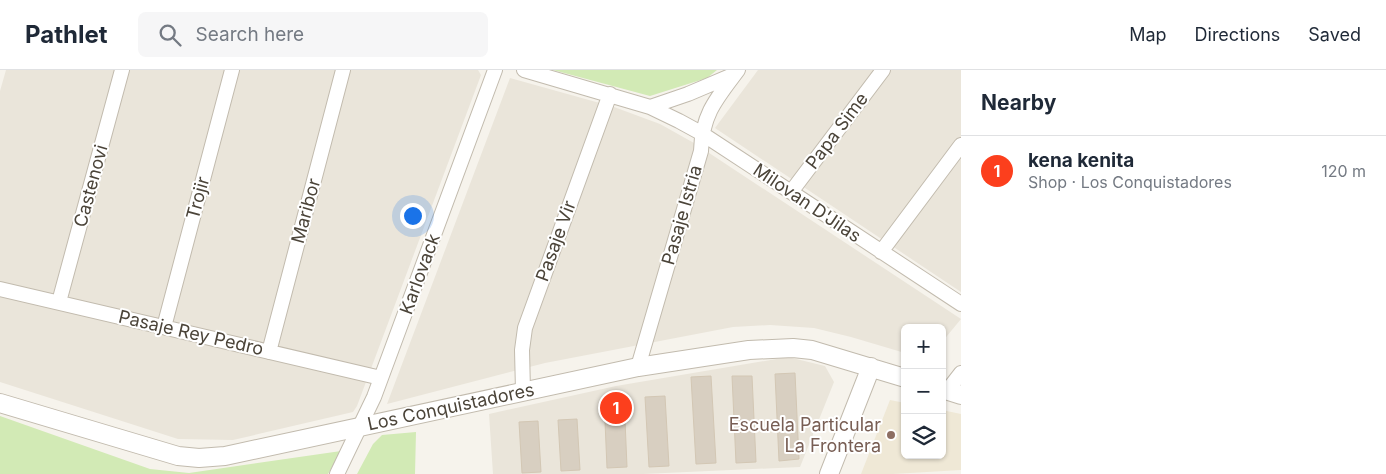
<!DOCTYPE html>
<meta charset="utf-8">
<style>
:root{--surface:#fff;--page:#f6f6f7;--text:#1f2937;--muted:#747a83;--line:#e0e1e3;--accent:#fc3f1d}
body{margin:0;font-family:Inter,sans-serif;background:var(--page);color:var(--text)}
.controls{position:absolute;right:15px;bottom:15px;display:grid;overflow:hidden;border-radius:8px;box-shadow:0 1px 4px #0004}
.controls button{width:45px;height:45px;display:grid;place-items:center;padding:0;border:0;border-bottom:1px solid var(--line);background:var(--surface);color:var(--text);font:25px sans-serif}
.you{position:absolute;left:412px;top:145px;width:18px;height:18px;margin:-12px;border:4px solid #fff;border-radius:50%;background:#1a73e8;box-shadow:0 0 0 8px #1a73e833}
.badge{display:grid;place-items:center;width:32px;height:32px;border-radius:50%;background:var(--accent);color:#fff;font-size:16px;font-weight:700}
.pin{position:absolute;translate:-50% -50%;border:2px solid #fff;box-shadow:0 1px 5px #0006}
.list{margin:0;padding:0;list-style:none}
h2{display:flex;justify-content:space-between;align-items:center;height:65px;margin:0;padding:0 20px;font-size:21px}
h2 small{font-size:16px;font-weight:400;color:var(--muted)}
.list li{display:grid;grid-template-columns:32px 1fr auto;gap:15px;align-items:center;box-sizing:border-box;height:70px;padding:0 20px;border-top:1px solid var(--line)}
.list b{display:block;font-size:19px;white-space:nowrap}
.list p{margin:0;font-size:16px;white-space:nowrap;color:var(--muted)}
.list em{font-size:16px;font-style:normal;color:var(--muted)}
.icon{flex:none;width:28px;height:28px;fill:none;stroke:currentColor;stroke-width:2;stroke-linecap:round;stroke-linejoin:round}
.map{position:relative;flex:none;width:961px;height:404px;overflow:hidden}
header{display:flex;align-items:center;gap:30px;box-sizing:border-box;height:70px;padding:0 25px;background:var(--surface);border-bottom:1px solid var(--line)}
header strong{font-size:24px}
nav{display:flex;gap:28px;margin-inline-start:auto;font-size:18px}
.search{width:350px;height:45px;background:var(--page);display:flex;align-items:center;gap:12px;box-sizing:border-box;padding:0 18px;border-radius:8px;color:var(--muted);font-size:19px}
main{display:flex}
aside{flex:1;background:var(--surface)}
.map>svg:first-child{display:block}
</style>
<header>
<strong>Pathlet</strong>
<div class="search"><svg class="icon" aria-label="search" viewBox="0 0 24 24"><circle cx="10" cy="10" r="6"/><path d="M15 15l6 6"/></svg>Search here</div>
<nav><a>Map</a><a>Directions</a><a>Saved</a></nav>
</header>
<main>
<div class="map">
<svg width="961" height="404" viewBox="0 0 961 404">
<rect width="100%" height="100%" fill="#f6f3ec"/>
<path fill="#eae5da" d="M 6,0 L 478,0 L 481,5 L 357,336 L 353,342 L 233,370 L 178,369 L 0,312 L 0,21 Z
M 758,0 L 961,0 L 961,222 L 715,58 Z
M 510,8 L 614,37 L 660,54 L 694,73 L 961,249 L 942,272 L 942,258 L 905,258 L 905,283 L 851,267 L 814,258 L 770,255 L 733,257 L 545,293 L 387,334 Z
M 788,287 L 825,296 L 834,312 L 800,397 L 643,404 L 493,404 L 489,344 L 616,316 Z"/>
<path fill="#efe8d6" d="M 890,330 L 905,333 L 905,385 L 942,385 L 942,340 L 961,344 L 961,400 L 893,404 L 861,404 Z"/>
<path fill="#d2eab5" d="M 553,0 L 717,0 L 707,8 L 650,26 Z
M 0,346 L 150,399 L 189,403 L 341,381 L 328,404 L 0,404 Z
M 416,362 L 415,404 L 357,404 L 373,374 L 382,365 Z"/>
<path fill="#d8cfc1" stroke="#d3c7b4" d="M 795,303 L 799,389 L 779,391 L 775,304 Z
M 711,306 L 716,393 L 696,394 L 691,307 Z
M 732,306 L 752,306 L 756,392 L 736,393 Z
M 665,326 L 669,396 L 649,397 L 645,327 Z
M 624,327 L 627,397 L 607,398 L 604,328 Z
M 577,349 L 580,400 L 561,401 L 558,350 Z
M 538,351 L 541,402 L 522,403 L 519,352 Z"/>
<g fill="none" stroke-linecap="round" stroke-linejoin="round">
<g stroke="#c2bbae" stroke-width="16">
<path id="minor" d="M 524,0 L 650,37 L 679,51 L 701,63 L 791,122 L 961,234
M 650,37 L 688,24 L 735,4
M 791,122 L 883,0
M 881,182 L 961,75
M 0,219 L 381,308
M 59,232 L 122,0
M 164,257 L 232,0
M 269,282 L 343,0
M 638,297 L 701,81 C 702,44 717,28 738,0
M 523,321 L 522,280 L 525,258 L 610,24
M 947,321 L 961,303
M 337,404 L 374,327 L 495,0"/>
</g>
<g stroke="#c2bbae" stroke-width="20">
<path id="tertiary" d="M 942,319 L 961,325
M 0,333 L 178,386 L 199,388 L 225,386 L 638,297 L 749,280 L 793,278 L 812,280 L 905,308
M 829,404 L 871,297"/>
</g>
<use href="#minor" stroke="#fff" stroke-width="14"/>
<use href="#tertiary" stroke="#fff" stroke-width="18"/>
</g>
<circle fill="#8d6e63" stroke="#fff" stroke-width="2" cx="891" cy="365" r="5"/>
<g text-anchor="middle" stroke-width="4" stroke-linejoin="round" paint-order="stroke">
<g font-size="18" fill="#4b4439" stroke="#fff">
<text transform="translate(837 61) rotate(-53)" y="6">Papa Sime</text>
<text transform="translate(91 116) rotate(-75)" y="6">Castenovi</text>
<text transform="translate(198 128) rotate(-75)" y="6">Trojir</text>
<text transform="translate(807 133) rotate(34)" y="6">Milovan D'Jilas</text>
<text transform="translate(306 141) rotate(-75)" y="6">Maribor</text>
<text transform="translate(682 145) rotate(-74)" y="6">Pasaje Istria</text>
<text transform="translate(556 171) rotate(-70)" y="6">Pasaje Vir</text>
<text transform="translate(420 204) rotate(-70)" y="6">Karlovack</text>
<text transform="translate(191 263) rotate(13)" y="6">Pasaje Rey Pedro</text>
<text transform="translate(451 337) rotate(-12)" y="6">Los Conquistadores</text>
</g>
<g font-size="18" fill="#785e54" stroke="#fff" text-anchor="end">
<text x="881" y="361">Escuela Particular<tspan x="881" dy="21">La Frontera</tspan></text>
</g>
</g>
</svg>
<div class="controls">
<button>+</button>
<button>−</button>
<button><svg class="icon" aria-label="layers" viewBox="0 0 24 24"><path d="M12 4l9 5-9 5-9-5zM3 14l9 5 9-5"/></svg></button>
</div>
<div class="you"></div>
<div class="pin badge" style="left:616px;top:338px">1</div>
</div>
<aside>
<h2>Nearby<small></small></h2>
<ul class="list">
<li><span class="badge">1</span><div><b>kena kenita</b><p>Shop · Los Conquistadores</p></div><em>120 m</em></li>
</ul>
</aside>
</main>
